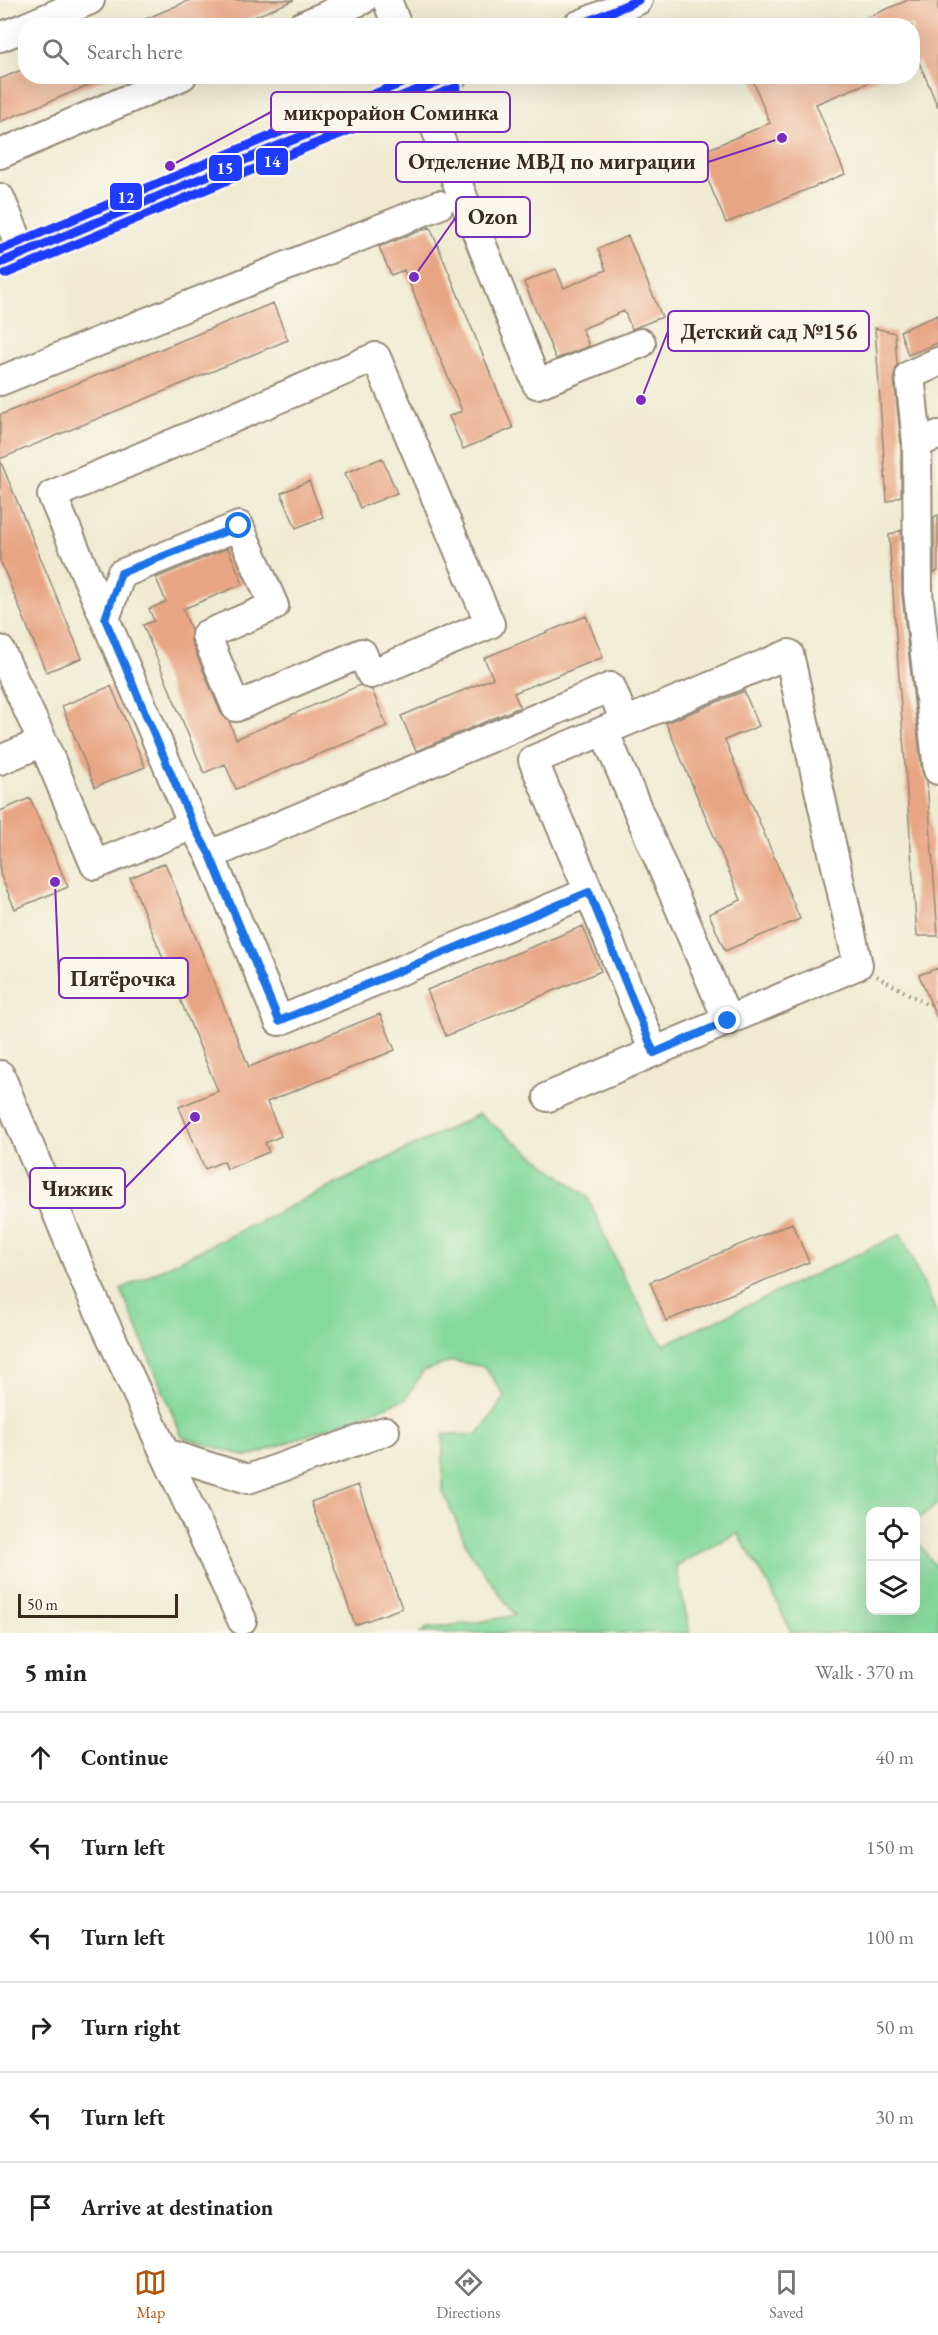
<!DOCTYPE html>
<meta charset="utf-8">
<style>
:root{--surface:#fff;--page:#f2f2f2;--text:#222;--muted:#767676;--line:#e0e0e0;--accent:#b45309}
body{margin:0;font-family:"EB Garamond",serif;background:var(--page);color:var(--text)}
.controls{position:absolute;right:18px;bottom:18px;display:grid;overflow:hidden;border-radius:12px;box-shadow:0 6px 24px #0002}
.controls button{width:54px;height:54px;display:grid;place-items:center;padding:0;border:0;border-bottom:2px solid var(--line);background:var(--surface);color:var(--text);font:30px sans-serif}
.scale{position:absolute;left:18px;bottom:15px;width:160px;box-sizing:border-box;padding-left:6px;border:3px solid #3b2a1e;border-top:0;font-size:16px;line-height:21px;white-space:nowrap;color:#3b2a1e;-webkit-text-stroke:4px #fbf7ec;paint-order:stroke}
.stop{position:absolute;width:18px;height:18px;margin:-14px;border:4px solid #1a73e8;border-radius:50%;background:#fff}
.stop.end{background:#1a73e8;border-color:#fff;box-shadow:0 2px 6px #0008}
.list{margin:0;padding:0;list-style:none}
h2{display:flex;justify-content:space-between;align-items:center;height:78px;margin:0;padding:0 24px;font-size:26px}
h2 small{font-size:20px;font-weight:400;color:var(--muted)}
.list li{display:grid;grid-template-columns:39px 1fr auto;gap:18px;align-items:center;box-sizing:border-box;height:90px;padding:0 24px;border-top:2px solid var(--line)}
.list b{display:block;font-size:22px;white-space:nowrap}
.list em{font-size:20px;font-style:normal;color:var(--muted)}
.icon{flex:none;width:33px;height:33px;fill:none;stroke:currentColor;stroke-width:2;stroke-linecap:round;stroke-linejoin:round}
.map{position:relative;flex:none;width:938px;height:1633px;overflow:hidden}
.search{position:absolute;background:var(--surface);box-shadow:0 6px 24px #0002;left:18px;right:18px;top:18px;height:66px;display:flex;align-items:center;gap:15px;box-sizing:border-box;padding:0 21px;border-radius:24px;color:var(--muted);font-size:22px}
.sheet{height:618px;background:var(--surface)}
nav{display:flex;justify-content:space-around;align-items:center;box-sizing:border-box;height:84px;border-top:2px solid var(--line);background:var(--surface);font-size:16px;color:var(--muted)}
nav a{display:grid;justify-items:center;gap:3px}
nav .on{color:var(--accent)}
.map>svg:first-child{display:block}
</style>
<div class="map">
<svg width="938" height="1633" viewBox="0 0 938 1633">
<rect width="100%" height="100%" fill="#fbf7ec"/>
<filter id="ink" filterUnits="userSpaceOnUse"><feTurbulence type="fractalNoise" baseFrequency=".0167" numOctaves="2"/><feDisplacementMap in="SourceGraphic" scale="12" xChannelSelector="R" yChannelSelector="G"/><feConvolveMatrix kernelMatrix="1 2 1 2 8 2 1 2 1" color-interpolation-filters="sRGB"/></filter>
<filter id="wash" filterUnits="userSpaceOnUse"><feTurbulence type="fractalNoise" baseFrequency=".008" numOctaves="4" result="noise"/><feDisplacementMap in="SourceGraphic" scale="24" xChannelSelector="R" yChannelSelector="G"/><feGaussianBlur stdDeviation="1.35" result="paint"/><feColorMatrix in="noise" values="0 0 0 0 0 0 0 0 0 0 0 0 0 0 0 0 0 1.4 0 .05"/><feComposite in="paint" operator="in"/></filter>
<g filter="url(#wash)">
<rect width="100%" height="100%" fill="#efead1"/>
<path fill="#85d99b" stroke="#60825c" stroke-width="1.5" d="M 479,1114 L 587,1196 L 622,1274 L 663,1345 L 901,1234 L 938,1316 L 938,1504 L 916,1521 L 916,1512 L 870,1512 L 870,1610 L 916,1610 L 916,1539 L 938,1570 L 938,1633 L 791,1633 L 770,1587 L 737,1533 L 676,1566 L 690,1633 L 420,1633 L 428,1628 L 473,1623 L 515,1615 L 469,1551 L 443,1491 L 443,1434 L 478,1435 L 505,1397 L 485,1367 L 453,1361 L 423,1371 L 406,1399 L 248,1457 L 182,1437 L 121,1289 Z"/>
<g id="blocks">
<path fill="#e8a583" d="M 190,0 L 294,0 L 233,26 L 129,26 Z
M 908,0 L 938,0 L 938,107 L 919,62 L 912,65 L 912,26 L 847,26 Z
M 26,68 L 26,76 L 109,77 L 0,122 L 0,79 Z
M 751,76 L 882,77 L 816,104 L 845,174 L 726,223 L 697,154 L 770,123 Z
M 430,227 L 513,428 L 463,449 L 449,416 L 462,411 L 404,270 L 391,275 L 379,247 Z
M 628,236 L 662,317 L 632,329 L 624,311 L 582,329 L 589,346 L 556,359 L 524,282 L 556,269 L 564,288 L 606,270 L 598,249 Z
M 273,303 L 288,340 L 0,459 L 0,415 Z
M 938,315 L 938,343 L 908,355 L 900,331 Z
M 875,328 L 895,333 L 897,365 L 894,377 L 901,444 L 901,496 L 887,502 Z
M 382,458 L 397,493 L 360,508 L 345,473 Z
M 0,460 L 82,658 L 46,672 L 0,560 Z
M 309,481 L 323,517 L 296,528 L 281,493 Z
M 938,515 L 938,571 L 934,573 L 934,517 Z
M 901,530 L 902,594 L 922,772 L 927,781 L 938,936 L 917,936 L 889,535 Z
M 228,548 L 243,584 L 183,609 L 191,630 L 191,641 L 221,713 L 229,721 L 236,739 L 360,685 L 372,690 L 387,726 L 236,789 L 225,764 L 204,773 L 143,625 L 154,621 L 149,609 L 166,602 L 156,578 Z
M 586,616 L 603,657 L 514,693 L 520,707 L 416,751 L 401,716 L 493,678 L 484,658 Z
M 111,686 L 145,767 L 95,787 L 62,706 Z
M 744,691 L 759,726 L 725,740 L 800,919 L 725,951 L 709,914 L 741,900 L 666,723 Z
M 30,798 L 68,887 L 15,909 L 0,874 L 0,811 Z
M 165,863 L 249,1067 L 380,1014 L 395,1050 L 267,1102 L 281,1136 L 265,1143 L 269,1152 L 227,1169 L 224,1161 L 205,1169 L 179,1107 L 218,1091 L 130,878 Z
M 583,926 L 601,971 L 446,1036 L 427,990 Z
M 938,968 L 938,1021 L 919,975 Z
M 792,1223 L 809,1262 L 666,1321 L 650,1282 Z
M 358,1485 L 402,1608 L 355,1625 L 311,1502 Z"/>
</g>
</g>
<g filter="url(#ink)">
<use href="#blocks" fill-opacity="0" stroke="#958a78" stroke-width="1.5"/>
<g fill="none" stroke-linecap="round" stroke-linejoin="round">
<g stroke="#958a78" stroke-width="32">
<path id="minor" d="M 387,0 L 397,26
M 28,26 L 90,0
M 302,26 L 362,0
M 577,26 L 638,0
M 0,37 L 26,27
M 415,76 L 537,384 L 641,343
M 0,154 L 182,76
M 0,198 L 23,253
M 0,263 L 285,143 L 453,76
M 938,362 L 910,375 L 917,443 L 938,435
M 0,381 L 439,205
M 917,443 L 918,592 L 938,770
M 105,619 L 121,574 L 239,526 L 274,606 L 206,635 L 236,707 L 362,653 L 371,674 L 490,624 L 376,357 L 52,495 L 193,825 L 210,855 L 279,1021 L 589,892 L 533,760 L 625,722 L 611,687 L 210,855
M 0,650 L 43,742 L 95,865 L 193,825
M 604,731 L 728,1021
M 0,760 L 43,742
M 589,892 L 654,1052
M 0,1075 L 87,1285 L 242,1620
M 548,1097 L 858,965 L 789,654 L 625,722
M 165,1453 L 248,1479 L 385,1431"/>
</g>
<path stroke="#958a78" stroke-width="4" stroke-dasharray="1.5 4.5" stroke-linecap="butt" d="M 877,976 L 928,1005 L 938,1001"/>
<use href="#minor" stroke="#fff" stroke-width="28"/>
<g stroke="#fbf7ec" stroke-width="14">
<path id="bus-1" d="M 578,26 L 638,0
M 0,263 L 285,143 L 452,76"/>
</g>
<g stroke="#fbf7ec" stroke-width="14">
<path id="bus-2" d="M 5,274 L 290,154 L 457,87"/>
</g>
<g stroke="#fbf7ec" stroke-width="14">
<path id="bus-3" d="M 0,250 L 280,132 L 419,76"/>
</g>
<use href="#bus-1" stroke="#1f3bff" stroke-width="9"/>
<use href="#bus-2" stroke="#1f3bff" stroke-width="9"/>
<use href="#bus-3" stroke="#1f3bff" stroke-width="9"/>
</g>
</g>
<g fill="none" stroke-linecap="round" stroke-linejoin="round" filter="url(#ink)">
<path stroke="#1a73e8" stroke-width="8" d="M 239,526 L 121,573 L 105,619 L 193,825 L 210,855 L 279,1021 L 589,892 L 654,1053 L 728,1021"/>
</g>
<path fill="none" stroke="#7b2cbf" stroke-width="2" d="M170 166L271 112M782 138L708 162M414 277L456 217M641 400L668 331M55 882L59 978M195 1117L125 1188"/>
<g fill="#7b2cbf" stroke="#fbf7ec" stroke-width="2">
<circle cx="170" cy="166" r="6"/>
<circle cx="782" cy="138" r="6"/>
<circle cx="414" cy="277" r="6"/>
<circle cx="641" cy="400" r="6"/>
<circle cx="55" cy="882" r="6"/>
<circle cx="195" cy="1117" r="6"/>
</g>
<g fill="#fbf7ec" stroke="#7b2cbf" stroke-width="2">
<rect x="271" y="92" width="239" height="40" rx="6"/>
<rect x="396" y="142" width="312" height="40" rx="6"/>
<rect x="456" y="197" width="74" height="40" rx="6"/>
<rect x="668" y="311" width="201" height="40" rx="6"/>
<rect x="59" y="958" width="129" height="40" rx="6"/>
<rect x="30" y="1168" width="95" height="40" rx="6"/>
</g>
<g font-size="22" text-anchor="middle" font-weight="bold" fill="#3b2a1e">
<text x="391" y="120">микрорайон Соминка</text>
<text x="552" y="169">Отделение МВД по миграции</text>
<text x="493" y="224">Ozon</text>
<text x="769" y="339">Детский сад №156</text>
<text x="123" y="986">Пятёрочка</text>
<text x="77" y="1196">Чижик</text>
</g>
<g stroke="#fbf7ec" stroke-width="2">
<rect x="255" y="147" width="34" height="29" rx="6" fill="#1f3bff"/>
<rect x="208" y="154" width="35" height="28" rx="6" fill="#1f3bff"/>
<rect x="109" y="182" width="34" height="29" rx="6" fill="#1f3bff"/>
</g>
<g font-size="16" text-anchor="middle" font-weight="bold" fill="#fff">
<text x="272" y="167">14</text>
<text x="225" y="174">15</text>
<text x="126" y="203">12</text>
</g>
</svg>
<div class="controls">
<button><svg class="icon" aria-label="locate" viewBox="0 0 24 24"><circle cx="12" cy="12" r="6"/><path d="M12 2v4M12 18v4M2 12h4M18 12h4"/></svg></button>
<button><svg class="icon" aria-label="layers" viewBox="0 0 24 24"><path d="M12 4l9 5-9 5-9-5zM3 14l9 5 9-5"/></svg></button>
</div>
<div class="scale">50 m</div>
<div class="stop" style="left:239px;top:526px"></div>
<div class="stop end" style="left:728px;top:1021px"></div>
<div class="search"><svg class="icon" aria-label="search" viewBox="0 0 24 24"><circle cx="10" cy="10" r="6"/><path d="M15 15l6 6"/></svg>Search here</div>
</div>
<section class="sheet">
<h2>5 min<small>Walk · 370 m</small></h2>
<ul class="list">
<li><svg class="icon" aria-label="ahead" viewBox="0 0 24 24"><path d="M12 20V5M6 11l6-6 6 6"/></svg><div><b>Continue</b></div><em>40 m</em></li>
<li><svg class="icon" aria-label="left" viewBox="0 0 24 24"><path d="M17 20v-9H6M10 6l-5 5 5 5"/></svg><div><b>Turn left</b></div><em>150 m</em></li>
<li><svg class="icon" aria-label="left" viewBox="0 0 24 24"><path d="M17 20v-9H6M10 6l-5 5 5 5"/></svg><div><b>Turn left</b></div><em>100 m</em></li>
<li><svg class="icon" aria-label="right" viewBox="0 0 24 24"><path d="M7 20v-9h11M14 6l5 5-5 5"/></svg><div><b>Turn right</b></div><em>50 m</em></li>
<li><svg class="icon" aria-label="left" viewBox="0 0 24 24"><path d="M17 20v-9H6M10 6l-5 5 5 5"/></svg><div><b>Turn left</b></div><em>30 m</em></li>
<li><svg class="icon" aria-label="arrive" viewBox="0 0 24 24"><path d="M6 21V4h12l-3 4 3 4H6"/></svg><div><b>Arrive at destination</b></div></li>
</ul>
</section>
<nav>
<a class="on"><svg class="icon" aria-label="map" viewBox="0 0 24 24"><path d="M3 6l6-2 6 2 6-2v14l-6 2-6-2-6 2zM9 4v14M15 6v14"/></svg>Map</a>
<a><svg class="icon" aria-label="directions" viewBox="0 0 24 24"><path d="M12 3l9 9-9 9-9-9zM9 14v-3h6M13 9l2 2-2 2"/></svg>Directions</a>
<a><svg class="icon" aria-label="saved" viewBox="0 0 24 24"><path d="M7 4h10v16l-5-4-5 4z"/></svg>Saved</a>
</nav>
